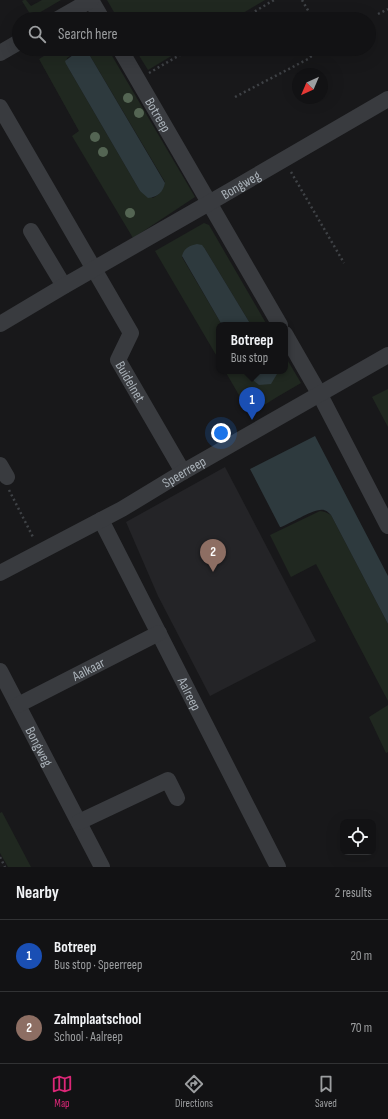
<!DOCTYPE html>
<meta charset="utf-8">
<style>
:root{--surface:#121214;--page:#1b1b1d;--text:#f1f3f6;--muted:#9c9ea0;--line:#313234;--accent:#db2777}
body{margin:0;font-family:"Sofia Sans Condensed",sans-serif;background:var(--page);color:var(--text)}
.controls{position:absolute;right:12px;bottom:12px;display:grid;overflow:hidden;border-radius:8px;box-shadow:0 4px 16px #0002}
.controls button{width:36px;height:36px;display:grid;place-items:center;padding:0;border:0;border-bottom:1px solid var(--line);background:var(--surface);color:var(--text);font:20px sans-serif}
.compass{position:absolute;left:292px;top:68px;width:36px;height:36px;border-radius:50%;background:var(--surface);box-shadow:0 4px 16px #0002;rotate:224deg}
.you{position:absolute;left:221px;top:433px;width:14px;height:14px;margin:-10px;border:3px solid #fff;border-radius:50%;background:#1a73e8;box-shadow:0 0 0 6px #1a73e833}
.badge{display:grid;place-items:center;width:26px;height:26px;border-radius:50%;background:var(--accent);color:#fff;font-size:13px;font-weight:700}
.pin{position:absolute;translate:-50% -33px;filter:drop-shadow(0 1px 2px #0008)}
.pin::after{content:'';position:absolute;top:21px;width:14px;height:12px;background:inherit;clip-path:polygon(0 0,100% 0,50% 100%)}
.popup{position:absolute;left:216px;top:322px;width:72px;height:52px;box-sizing:border-box;display:grid;place-content:center;border-radius:8px;background:var(--surface);filter:drop-shadow(0 1px 3px #0005);font-size:13px;white-space:nowrap;color:var(--muted)}
.popup b{font-size:15px;color:var(--text)}
.popup::after{content:'';position:absolute;left:50%;top:100%;margin-left:-8px;border:8px solid transparent;border-top-color:var(--surface)}
.list{margin:0;padding:0;list-style:none}
h2{display:flex;justify-content:space-between;align-items:center;height:52px;margin:0;padding:0 16px;font-size:17px}
h2 small{font-size:13px;font-weight:400;color:var(--muted)}
.list li{display:grid;grid-template-columns:26px 1fr auto;gap:12px;align-items:center;box-sizing:border-box;height:72px;padding:0 16px;border-top:1px solid var(--line)}
.list b{display:block;font-size:15px;white-space:nowrap}
.list p{margin:0;font-size:13px;white-space:nowrap;color:var(--muted)}
.list em{font-size:13px;font-style:normal;color:var(--muted)}
.icon{flex:none;width:22px;height:22px;fill:none;stroke:currentColor;stroke-width:2;stroke-linecap:round;stroke-linejoin:round}
.map{position:relative;flex:none;width:388px;height:867px;overflow:hidden}
.search{position:absolute;background:var(--surface);box-shadow:0 4px 16px #0002;left:12px;right:12px;top:12px;height:44px;display:flex;align-items:center;gap:10px;box-sizing:border-box;padding:0 14px;border-radius:22px;color:var(--muted);font-size:15px}
.sheet{height:196px;background:var(--surface)}
nav{display:flex;justify-content:space-around;align-items:center;box-sizing:border-box;height:56px;border-top:1px solid var(--line);background:var(--surface);font-size:11px;color:var(--muted)}
nav a{display:grid;justify-items:center;gap:2px}
nav .on{color:var(--accent)}
.map>svg:first-child{display:block}
</style>
<div class="map">
<svg width="388" height="867" viewBox="0 0 388 867">
<rect width="100%" height="100%" fill="#18181a"/>
<path fill="#242427" d="M 225,467 L 316,641 L 210,696 L 158,596 L 126,522 Z"/>
<path fill="#202820" d="M 24,0 L 26,0 L 31,6 L 42,0 L 61,0 L 32,17 L 22,1 Z
M 107,0 L 265,0 L 233,19 L 118,19 Z
M 55,49 L 81,49 L 67,58 L 66,64 L 140,191 L 153,198 C 160,194 163,190 165,182 L 86,49 L 108,49 L 195,197 L 133,238 L 72,136 L 79,131 L 39,59 Z
M 135,49 L 183,49 L 148,70 Z
M 204,223 L 209,225 L 267,325 L 251,325 L 205,249 L 182,257 L 222,325 L 219,325 L 219,360 L 155,251 Z
M 285,356 L 301,383 L 277,397 L 250,414 L 225,371 L 248,371 L 254,381 L 277,374 L 277,371 L 285,371 Z
M 388,389 L 388,427 L 372,397 Z
M 320,511 L 325,512 L 331,515 L 388,624 L 388,701 L 316,564 L 291,577 L 270,535 Z
M 388,705 L 388,752 L 386,753 L 369,717 Z
M 2,812 L 31,867 L 8,867 L 0,853 L 0,813 Z"/>
<path fill="#2e3a3e" d="M 81,49 L 86,49 L 165,183 C 163,192 158,197 148,198 L 140,191 L 66,64 L 65,61 Z
M 197,244 L 202,245 L 205,249 L 251,325 L 222,325 L 182,256 C 184,248 189,246 197,244 Z
M 249,371 L 277,371 L 277,374 L 271,384 L 259,385 L 254,381 Z
M 315,436 L 388,576 L 388,624 L 331,515 C 328,512 325,509 320,510 C 310,511 291,523 281,527 L 280,527 L 250,469 Z"/>
<g fill="none" stroke-linecap="round" stroke-linejoin="round">
<path stroke="#3f4246" stroke-width="2.5" stroke-dasharray="2 3" stroke-linecap="butt" d="M 302,0 L 313,19
M 378,14 L 388,9
M 242,19 L 274,0
M 149,73 L 190,49
M 235,97 L 308,59 L 320,49
M 291,172 L 344,263
M 9,490 L 34,539
M 0,857 L 5,867"/>
<g stroke="#393b3f" stroke-width="16">
<path d="M 91,0 L 102,19"/>
<path d="M 58,19 L 91,0"/>
<path id="s1" d="M 120,49 L 280,325"/>
<path d="M 0,53 L 19,42"/>
<path id="s2" d="M 0,107 L 131,333 L 118,360 L 183,472"/>
<path d="M 31,231 L 64,286"/>
<path id="s3" d="M 0,324 L 64,286 L 209,203 L 388,99"/>
<path d="M 285,334 L 320,395 L 388,526"/>
<path d="M 0,465 L 7,477"/>
<path id="s4" d="M 101,520 L 278,867"/>
<path id="s5" d="M 0,573 L 122,509 L 183,472 L 388,355"/>
<path id="s6" d="M 0,671 L 102,867"/>
<path id="s7" d="M 18,705 L 159,633"/>
<path d="M 79,822 L 168,780 L 177,798"/>
</g>
</g>
<g fill="#546553">
<circle cx="128" cy="98" r="5"/>
<circle cx="139" cy="113" r="5"/>
<circle cx="95" cy="137" r="5"/>
<circle cx="103" cy="152" r="5"/>
<circle cx="130" cy="213" r="5"/>
</g>
<g text-anchor="middle" stroke-width="4" stroke-linejoin="round" paint-order="stroke">
<g font-size="14" fill="#aab2b9" stroke="#131315">
<text dy="5" stroke="none"><textPath href="#s1" startOffset="76">Botreep</textPath></text>
<text dy="5" stroke="none"><textPath href="#s3" startOffset="278">Bongweg</textPath></text>
<text dy="5" stroke="none"><textPath href="#s2" startOffset="316">Buidelnet</textPath></text>
<text dy="5" stroke="none"><textPath href="#s5" startOffset="210">Speerreep</textPath></text>
<text dy="5" stroke="none"><textPath href="#s7" startOffset="79">Aalkaar</textPath></text>
<text dy="5" stroke="none"><textPath href="#s4" startOffset="195">Aalreep</textPath></text>
<text dy="5" stroke="none"><textPath href="#s6" startOffset="85">Bongweg</textPath></text>
</g>
</g>
</svg>
<div class="controls">
<button><svg class="icon" aria-label="locate" viewBox="0 0 24 24"><circle cx="12" cy="12" r="6"/><path d="M12 2v4M12 18v4M2 12h4M18 12h4"/></svg></button>
</div>
<svg class="compass" viewBox="-18 -18 36 36"><path d="M0-13l5 13h-10z" fill="#e53935"/><path d="M0 13l5-13h-10z" fill="#9c9ea0"/></svg>
<div class="you"></div>
<div class="pin badge" style="left:252px;top:420px;background:#1a4fb4">1</div>
<div class="popup"><b>Botreep</b>Bus stop</div>
<div class="pin badge" style="left:213px;top:572px;background:#8d6e63">2</div>
<div class="search"><svg class="icon" aria-label="search" viewBox="0 0 24 24"><circle cx="10" cy="10" r="6"/><path d="M15 15l6 6"/></svg>Search here</div>
</div>
<section class="sheet">
<h2>Nearby<small>2 results</small></h2>
<ul class="list">
<li><span class="badge" style="background:#1a4fb4">1</span><div><b>Botreep</b><p>Bus stop · Speerreep</p></div><em>20 m</em></li>
<li><span class="badge" style="background:#8d6e63">2</span><div><b>Zalmplaatschool</b><p>School · Aalreep</p></div><em>70 m</em></li>
</ul>
</section>
<nav>
<a class="on"><svg class="icon" aria-label="map" viewBox="0 0 24 24"><path d="M3 6l6-2 6 2 6-2v14l-6 2-6-2-6 2zM9 4v14M15 6v14"/></svg>Map</a>
<a><svg class="icon" aria-label="directions" viewBox="0 0 24 24"><path d="M12 3l9 9-9 9-9-9zM9 14v-3h6M13 9l2 2-2 2"/></svg>Directions</a>
<a><svg class="icon" aria-label="saved" viewBox="0 0 24 24"><path d="M7 4h10v16l-5-4-5 4z"/></svg>Saved</a>
</nav>
